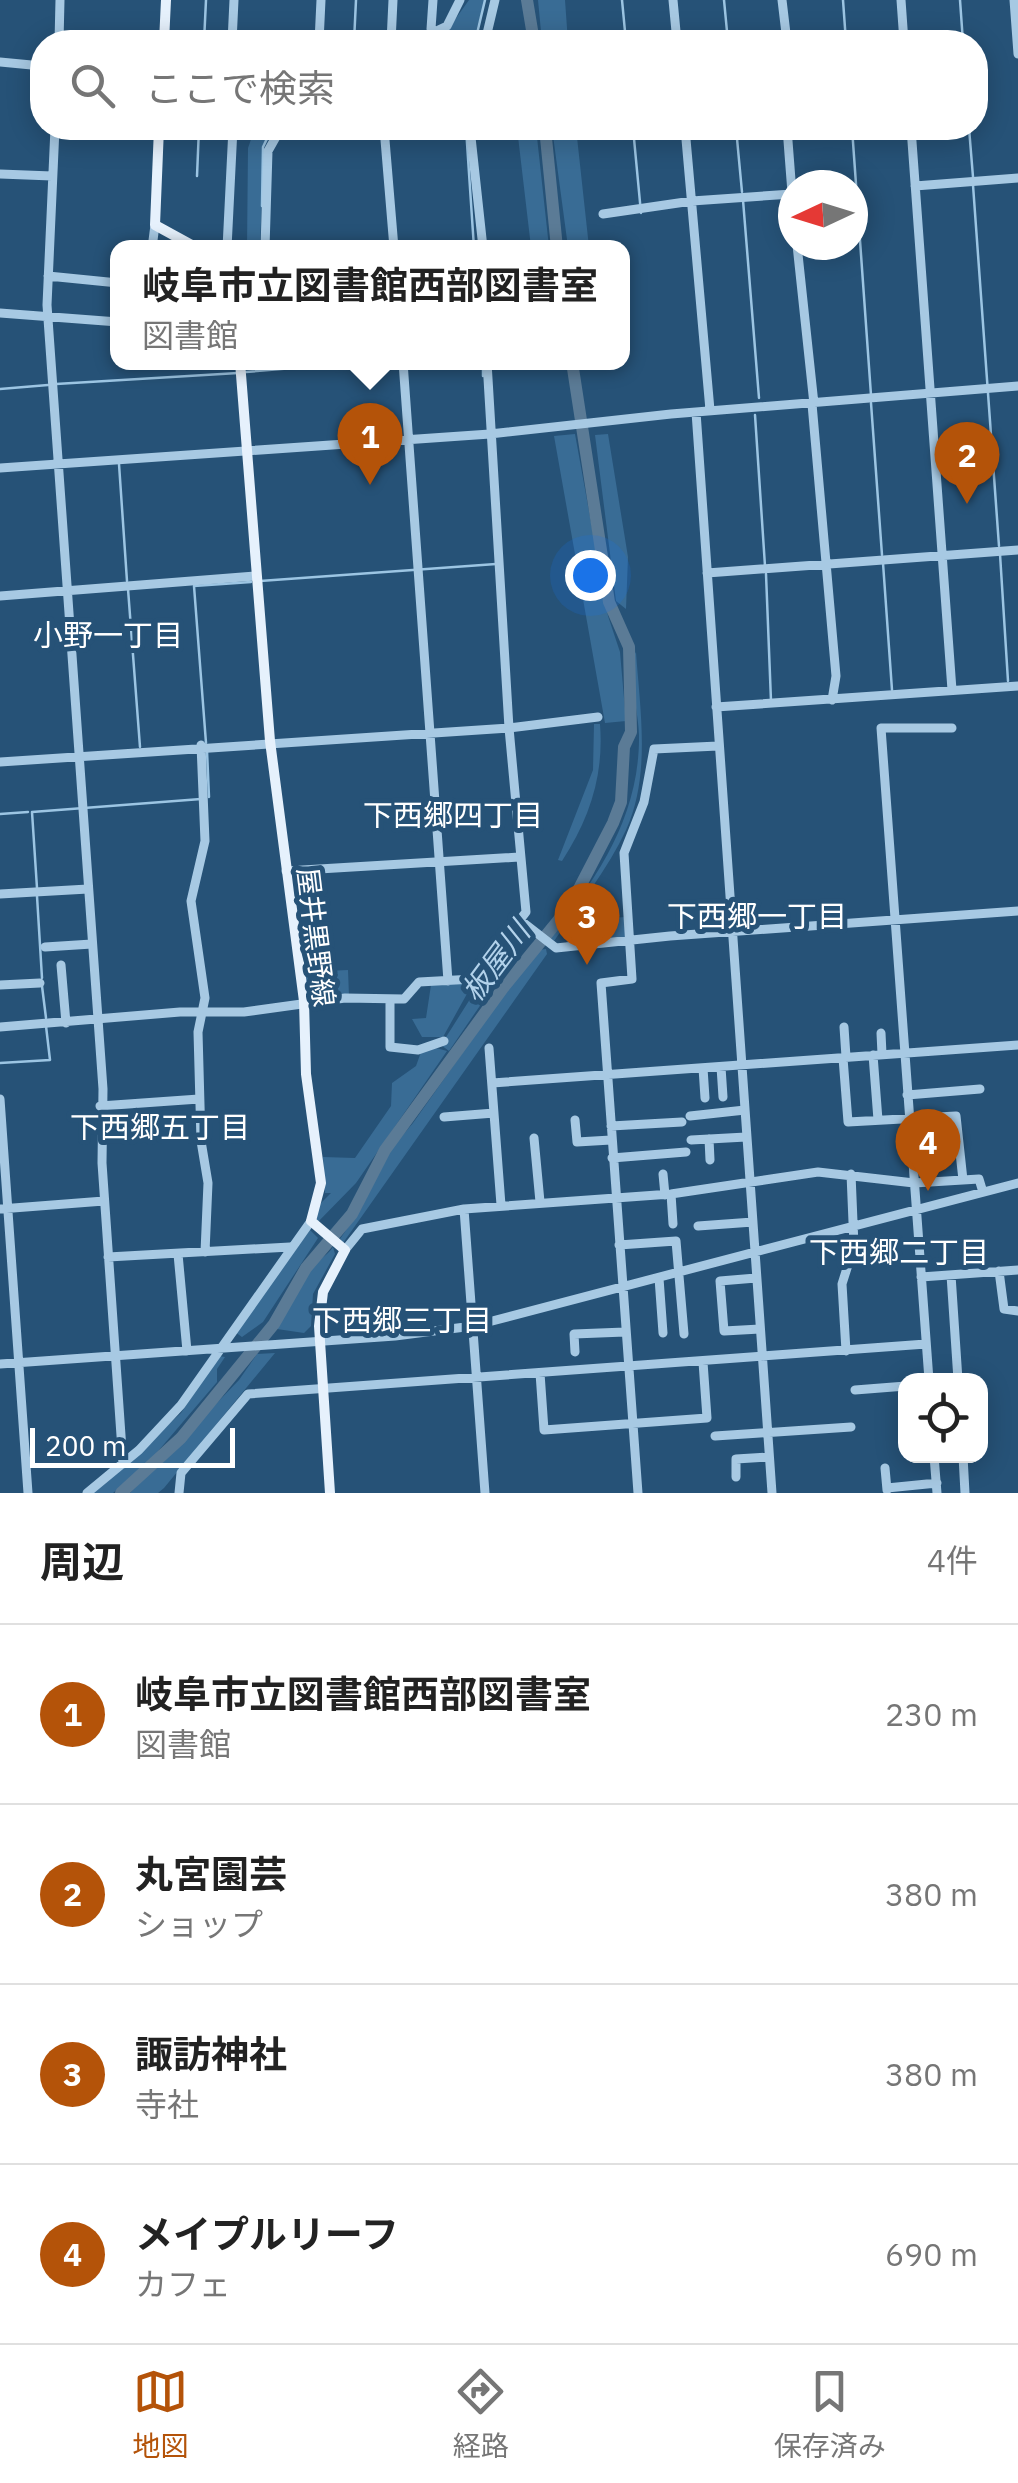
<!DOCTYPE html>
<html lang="ja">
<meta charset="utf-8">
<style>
:root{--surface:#fff;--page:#f6f6f6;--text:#222;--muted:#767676;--line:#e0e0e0;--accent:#b45309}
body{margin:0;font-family:"IBM Plex Sans","Noto Sans JP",sans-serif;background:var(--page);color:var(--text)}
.controls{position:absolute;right:30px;bottom:30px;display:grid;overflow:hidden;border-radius:20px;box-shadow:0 5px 25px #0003}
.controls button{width:90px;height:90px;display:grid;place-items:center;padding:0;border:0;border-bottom:2px solid var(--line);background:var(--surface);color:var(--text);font:50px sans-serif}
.compass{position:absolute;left:778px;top:170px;width:90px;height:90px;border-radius:50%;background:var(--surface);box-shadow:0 5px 25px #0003;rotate:266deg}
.scale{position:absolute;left:30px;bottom:25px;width:205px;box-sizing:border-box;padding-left:10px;border:5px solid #fff;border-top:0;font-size:28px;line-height:35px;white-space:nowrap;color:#fff;-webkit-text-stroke:8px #265277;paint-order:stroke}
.you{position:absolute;left:590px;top:575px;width:35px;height:35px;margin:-25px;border:8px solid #fff;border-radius:50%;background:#1a73e8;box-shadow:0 0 0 15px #1a73e833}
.badge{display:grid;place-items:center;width:65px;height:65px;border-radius:50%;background:var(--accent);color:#fff;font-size:32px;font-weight:700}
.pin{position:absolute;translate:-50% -82px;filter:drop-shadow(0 2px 5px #0008)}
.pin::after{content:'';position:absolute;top:52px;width:35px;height:30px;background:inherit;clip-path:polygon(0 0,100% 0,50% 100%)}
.popup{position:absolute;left:110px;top:240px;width:520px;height:130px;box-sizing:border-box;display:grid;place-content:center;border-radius:20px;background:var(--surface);filter:drop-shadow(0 2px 8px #0005);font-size:32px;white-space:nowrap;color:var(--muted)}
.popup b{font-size:38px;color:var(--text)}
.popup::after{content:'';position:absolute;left:50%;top:100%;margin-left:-20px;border:20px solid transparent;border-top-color:var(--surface)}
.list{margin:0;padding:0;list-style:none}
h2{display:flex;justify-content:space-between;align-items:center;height:130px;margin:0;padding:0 40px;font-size:42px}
h2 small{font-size:32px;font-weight:400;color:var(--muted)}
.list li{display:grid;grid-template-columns:65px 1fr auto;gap:30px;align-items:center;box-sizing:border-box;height:180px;padding:0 40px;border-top:2px solid var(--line)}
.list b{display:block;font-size:38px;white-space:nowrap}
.list p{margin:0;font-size:32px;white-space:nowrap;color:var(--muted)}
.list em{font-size:32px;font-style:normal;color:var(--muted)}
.icon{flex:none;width:55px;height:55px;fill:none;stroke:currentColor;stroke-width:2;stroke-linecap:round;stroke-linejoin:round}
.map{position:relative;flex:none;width:1018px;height:1493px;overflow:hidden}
.search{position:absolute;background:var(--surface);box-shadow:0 5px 25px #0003;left:30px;right:30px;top:30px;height:110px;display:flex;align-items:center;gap:25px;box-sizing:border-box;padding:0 35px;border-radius:40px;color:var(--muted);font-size:38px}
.sheet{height:850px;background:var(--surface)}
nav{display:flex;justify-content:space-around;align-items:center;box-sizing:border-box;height:140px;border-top:2px solid var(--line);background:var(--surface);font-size:28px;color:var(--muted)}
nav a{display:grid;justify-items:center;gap:5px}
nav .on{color:var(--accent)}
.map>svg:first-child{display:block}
</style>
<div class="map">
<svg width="1018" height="1493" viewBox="0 0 1018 1493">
<rect width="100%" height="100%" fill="#265277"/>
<path fill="#396c95" d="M 469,0 L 485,0 L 473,42 L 439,42 Z
M 538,0 L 565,0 L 568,42 L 542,42 Z
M 255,128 L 275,128 L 264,148 L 260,247 L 247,248 L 248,148 Z
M 517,128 L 536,128 L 549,247 L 531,247 Z
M 552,128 L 576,128 L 589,247 L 568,247 Z
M 575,434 L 608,616 L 620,652 L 626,721 L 605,723 L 554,436 Z
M 608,434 L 628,557 L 626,609 L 616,601 L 595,435 Z
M 636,652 C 640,710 651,775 626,830 C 608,869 579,905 554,941 L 549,937 C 599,878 640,814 639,735 C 639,713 626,668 636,652 Z
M 594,724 L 600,724 C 604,775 590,818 562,861 L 558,860 L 593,770 Z
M 626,917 L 628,938 L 566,943 L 578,920 Z
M 522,928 L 529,934 L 449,1051 L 441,1045 L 503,947 Z
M 546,949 L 547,954 L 343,1243 L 340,1239 L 362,1207 L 369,1175 L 413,1123 L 523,967 L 538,950 Z
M 348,970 L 349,996 L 308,996 L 305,972 Z
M 473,983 L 443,1037 L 422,1037 L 412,1019 L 426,1018 L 431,985 Z
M 436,1048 L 447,1051 L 356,1183 L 315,1225 L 315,1209 L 331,1193 L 325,1193 L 323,1157 L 355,1158 L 391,1106 L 392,1083 L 416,1066 L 421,1052 Z
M 310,1230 L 318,1238 L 263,1322 L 242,1337 L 235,1332 Z
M 333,1247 L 335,1254 L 313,1294 L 311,1326 L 304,1333 L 277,1329 C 282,1312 294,1279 307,1268 C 317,1259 325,1259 333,1247 Z
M 275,1353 L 164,1488 L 158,1493 L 130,1493 L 239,1380 L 257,1354 Z
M 219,1356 L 225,1357 L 217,1369 L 217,1382 L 153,1457 L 113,1493 L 93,1493 L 181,1413 Z"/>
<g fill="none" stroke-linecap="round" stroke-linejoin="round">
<path stroke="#9cc5e3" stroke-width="2.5" d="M 622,0 L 626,42
M 724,0 L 728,42
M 843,0 L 846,42
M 960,0 L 963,42
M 204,42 L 206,0
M 354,42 L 356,0
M 475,42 L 485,0
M 466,128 L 474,248
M 633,128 L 641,213
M 736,128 L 742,192
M 852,128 L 871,395
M 969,128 L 973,177
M 197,176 L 199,128
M 973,185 L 999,546
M 743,200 L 759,398
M 262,206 L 263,147 L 272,128
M 483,362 L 483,376
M 246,372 L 365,362
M 56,384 L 238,373
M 0,389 L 48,385
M 871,403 L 882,555
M 755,415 L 765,566
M 119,464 L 127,581
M 1000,554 L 1008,681
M 883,563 L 892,690
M 766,574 L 771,701
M 260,581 L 496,564
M 128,589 L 140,747
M 206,743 L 194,586 L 251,582
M 207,751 L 209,797
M 0,814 L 28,812
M 37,888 L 32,812 L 201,799
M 37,896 L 42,978
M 42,986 L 46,1018
M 0,1063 L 50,1060 L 46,1026"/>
<path stroke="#5b7b96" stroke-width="12" d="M 527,0 L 534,42
M 545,128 L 557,248
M 121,1493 L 181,1438 L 274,1324 L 306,1268 L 352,1214 L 385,1150 L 503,988 L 570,906 L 613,823 L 621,802 L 624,747 L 631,732 L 629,647 L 609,602 L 572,362"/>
<path stroke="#a7c9e3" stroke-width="9" d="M 673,0 L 677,42
M 782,0 L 787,42
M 901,0 L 904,42
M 1014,0 L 1018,54
M 431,29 L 433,0
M 59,42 L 60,0
M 232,42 L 234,0
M 319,42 L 321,0
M 391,42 L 393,0
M 413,42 L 447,26 L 460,0
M 485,42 L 495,0
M 0,62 L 42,66
M 55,128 L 47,305 L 103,1089 L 102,1163 L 123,1464
M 384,128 L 394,248
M 470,128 L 483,248
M 685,128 L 710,410
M 787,128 L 793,206
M 911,128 L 952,690
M 0,174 L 52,176
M 915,186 L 1018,178
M 603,214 L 692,201 L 792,194
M 797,245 L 814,404
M 152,248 L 155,225
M 227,248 L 233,128
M 265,248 L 268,151 L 281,128
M 48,276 L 118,283
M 0,313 L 118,322
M 403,362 L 448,981
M 812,404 L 836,676 L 832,700
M 696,412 L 772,1493
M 0,468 L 490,434 L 671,414 L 1018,386
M 707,573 L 1018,550
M 0,596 L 255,576
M 716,707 L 1018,686
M 201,745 L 205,841 L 191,901 L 205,998 L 198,1032 L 201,1141 L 208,1183 L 205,1252
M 0,762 L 509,728 L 598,717
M 286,871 L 519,857
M 0,894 L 88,889
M 520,920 L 556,948 L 670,936 L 1018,911
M 45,947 L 92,944
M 61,965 L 66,1023
M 0,985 L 40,983
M 390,1000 L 390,1047 L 418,1050 L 444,1041
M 0,1027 L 180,1012 L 244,1012 L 345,998 L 404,999 L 419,982 L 474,979 L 526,912 L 509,728 L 487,362
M 844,1027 L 846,1057
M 881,1033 L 882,1054
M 489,1048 L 501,1205
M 873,1055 L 878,1120
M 843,1058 L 848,1122 L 956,1116 L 963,1180
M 721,1067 L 723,1097
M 703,1068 L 705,1098
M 492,1083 L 1018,1045
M 907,1095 L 980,1089
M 0,1099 L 28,1493
M 100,1106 L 199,1099
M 690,1116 L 745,1110
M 444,1117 L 494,1113
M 575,1120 L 577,1142 L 611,1140
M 611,1126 L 682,1122
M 534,1138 L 540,1202
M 709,1139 L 710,1160
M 691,1140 L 746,1137
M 612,1158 L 686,1152
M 663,1174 L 665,1195
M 671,1194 L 673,1224
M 0,1209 L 104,1201
M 464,1209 L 485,1493
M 698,1226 L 753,1222
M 619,1245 L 676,1241 L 684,1334
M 345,1250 L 362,1229 L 464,1209 L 671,1194 L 818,1172 L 914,1183 L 979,1179 L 982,1189
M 178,1254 L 187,1351
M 108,1257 L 290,1247
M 999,1271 L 1004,1309 L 1018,1311
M 951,1275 L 958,1380
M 921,1277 L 1018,1270
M 659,1278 L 663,1333
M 756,1278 L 720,1281 L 724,1331 L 760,1329
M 846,1351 L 842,1284 L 854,1246 L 851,1174
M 575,1352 L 574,1334 L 625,1332
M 0,1364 L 395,1336 L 473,1326 L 1018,1183
M 540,1373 L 544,1430 L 707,1418 L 703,1362
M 929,1380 L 881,728 L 952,728
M 855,1390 L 906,1386
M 715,1436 L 851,1427
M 934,1456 L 937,1493
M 963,1456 L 965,1493
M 885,1468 L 887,1490
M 736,1477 L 736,1459 L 769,1457
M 887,1488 L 937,1483
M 87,1493 L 139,1450 L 181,1405 L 311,1221
M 179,1493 L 181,1473 L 248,1394 L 926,1344
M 638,1493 L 601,983 L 632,979 L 624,853 L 644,802 L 654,749 L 718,746"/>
<path stroke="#e6f1fc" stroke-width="10" d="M 164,42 L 166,0
M 159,128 L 155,225 L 197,248
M 240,362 L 270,741 L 304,1001 L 306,1074 L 321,1183 L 311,1221 L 345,1250 L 323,1292 L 319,1326 L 330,1493"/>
</g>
<g text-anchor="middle" stroke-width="10" stroke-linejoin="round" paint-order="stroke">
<g font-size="28" fill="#fff" stroke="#265277">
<text transform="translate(316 937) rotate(83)" y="10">屋井黒野線</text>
</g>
<g font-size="30" fill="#fff" stroke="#265277">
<text x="108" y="646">小野一丁目</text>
<text x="453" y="826">下西郷四丁目</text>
<text x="757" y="927">下西郷一丁目</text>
<text x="160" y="1138">下西郷五丁目</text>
<text x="899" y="1263">下西郷二丁目</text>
<text x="402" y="1331">下西郷三丁目</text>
</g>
<g font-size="30" font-style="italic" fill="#b2d2eb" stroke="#265277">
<text transform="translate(496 962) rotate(-53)" y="10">板屋川</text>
</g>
</g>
</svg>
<div class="controls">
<button><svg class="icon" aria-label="locate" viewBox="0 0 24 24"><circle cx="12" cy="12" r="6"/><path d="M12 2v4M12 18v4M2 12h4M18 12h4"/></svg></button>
</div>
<svg class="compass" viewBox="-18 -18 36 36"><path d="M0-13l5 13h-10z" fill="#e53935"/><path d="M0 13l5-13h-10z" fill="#767676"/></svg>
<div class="scale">200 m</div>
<div class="you"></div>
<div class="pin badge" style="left:370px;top:485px">1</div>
<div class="popup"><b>岐阜市立図書館西部図書室</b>図書館</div>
<div class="pin badge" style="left:967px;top:504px">2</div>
<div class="pin badge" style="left:587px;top:965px">3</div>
<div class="pin badge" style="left:928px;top:1191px">4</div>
<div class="search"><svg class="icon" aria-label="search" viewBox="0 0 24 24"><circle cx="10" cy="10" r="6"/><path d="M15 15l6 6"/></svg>ここで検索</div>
</div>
<section class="sheet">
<h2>周辺<small>4件</small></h2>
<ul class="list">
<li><span class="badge">1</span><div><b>岐阜市立図書館西部図書室</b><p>図書館</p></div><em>230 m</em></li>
<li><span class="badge">2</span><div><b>丸宮園芸</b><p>ショップ</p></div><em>380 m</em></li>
<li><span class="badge">3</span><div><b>諏訪神社</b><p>寺社</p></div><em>380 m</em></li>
<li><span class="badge">4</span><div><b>メイプルリーフ</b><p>カフェ</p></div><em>690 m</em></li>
</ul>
</section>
<nav>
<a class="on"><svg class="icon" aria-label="map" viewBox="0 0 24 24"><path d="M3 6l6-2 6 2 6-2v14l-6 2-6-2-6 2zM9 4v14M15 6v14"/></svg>地図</a>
<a><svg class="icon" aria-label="directions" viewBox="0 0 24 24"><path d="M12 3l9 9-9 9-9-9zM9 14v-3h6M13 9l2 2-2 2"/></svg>経路</a>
<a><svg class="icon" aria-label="saved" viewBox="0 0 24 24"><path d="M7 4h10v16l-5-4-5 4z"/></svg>保存済み</a>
</nav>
